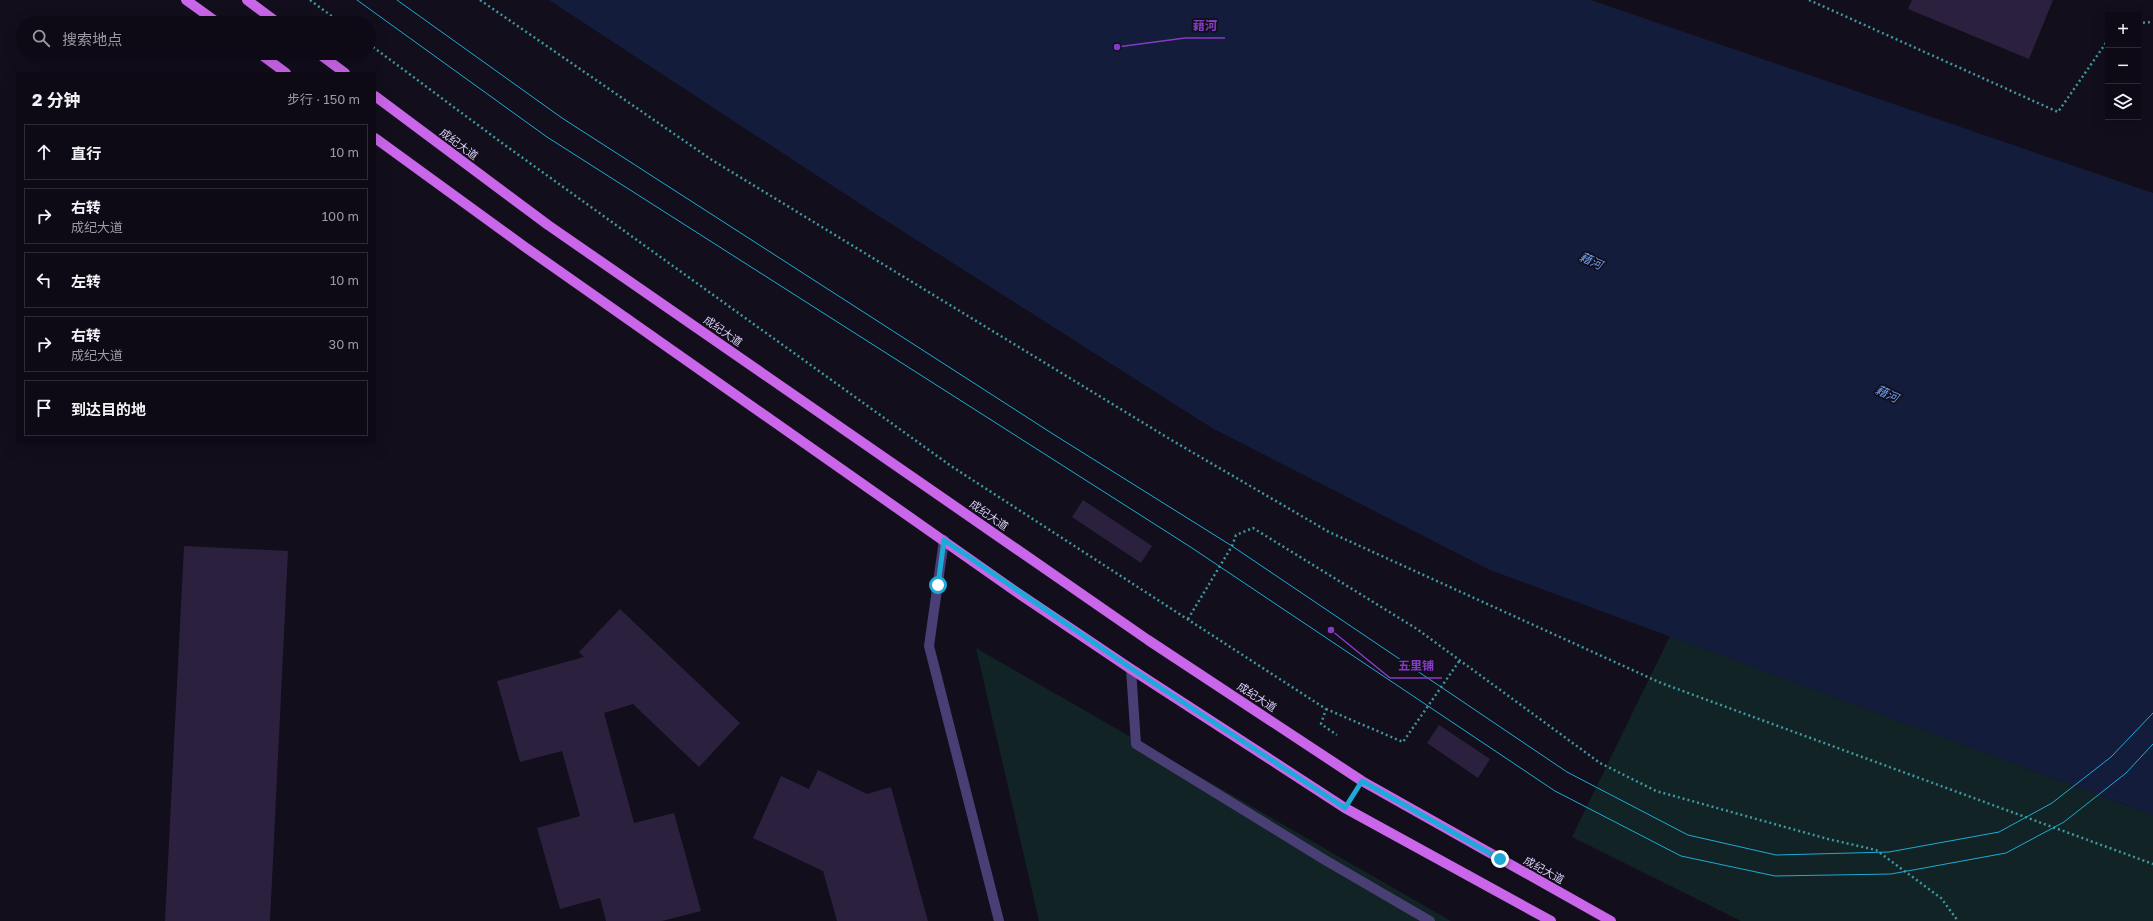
<!DOCTYPE html>
<html lang="zh">
<meta charset="utf-8">
<style>
:root{--surface:#0e0a15;--page:#1c1822;--text:#f1f3f6;--muted:#9b9aa0;--line:#2e2b34}
body{margin:0;font-family:"Golos Text","Noto Sans SC",sans-serif;background:var(--page);color:var(--text)}
.controls{position:absolute;right:12px;top:12px;display:grid;overflow:hidden;border-radius:0px;box-shadow:0 4px 16px #0002}
.controls button{width:36px;height:36px;display:grid;place-items:center;padding:0;border:0;border-bottom:1px solid var(--line);background:var(--surface);color:var(--text);font:20px sans-serif}
.stop{position:absolute;width:12px;height:12px;margin:-9px;border:3px solid #1eaad6;border-radius:50%;background:#fff}
.stop.end{background:#1eaad6;border-color:#fff;box-shadow:0 1px 4px #0008}
.list{margin:0;padding:0;list-style:none}
h2{display:flex;justify-content:space-between;align-items:center;height:52px;margin:0;padding:0 16px;font-size:17px}
h2 small{font-size:13px;font-weight:400;color:var(--muted)}
.list li{display:grid;grid-template-columns:26px 1fr auto;gap:12px;align-items:center;box-sizing:border-box;height:56px;margin:0 8px 8px;padding:0 8px;border:1px solid var(--line);border-radius:0px}
.list b{display:block;font-size:15px;white-space:nowrap}
.list p{margin:0;font-size:13px;white-space:nowrap;color:var(--muted)}
.list em{font-size:13px;font-style:normal;color:var(--muted)}
.icon{flex:none;width:22px;height:22px;fill:none;stroke:currentColor;stroke-width:2;stroke-linecap:round;stroke-linejoin:round}
.map{position:relative;flex:none;width:2153px;height:921px;overflow:hidden}
.search{position:absolute;background:var(--surface);box-shadow:0 4px 16px #0002;left:16px;top:16px;width:360px;height:44px;display:flex;align-items:center;gap:10px;box-sizing:border-box;padding:0 14px;border-radius:22px;color:var(--muted);font-size:15px}
.panel{position:absolute;background:var(--surface);box-shadow:0 4px 16px #0002;left:16px;top:72px;width:360px;height:372px;border-radius:0px}
.map>svg:first-child{display:block}
</style>
<div class="map">
<svg width="2153" height="921" viewBox="0 0 2153 921">
<rect width="100%" height="100%" fill="#120e1c"/>
<path fill="#122325" d="M 1670,636 L 2153,815 L 2153,921 L 1741,921 L 1572,837 Z
M 976,648 L 1451,921 L 1039,921 Z"/>
<path fill="#131c3b" d="M 549,0 L 1591,0 L 2153,193 L 2153,815 L 1490,570 L 1212,428 L 871,211 Z"/>
<path fill="#2b213e" d="M 1912,0 L 2053,0 L 2029,59 L 1908,9 Z
M 1083,500 L 1152,546 L 1141,563 L 1072,517 Z
M 184,546 L 288,551 L 270,921 L 165,921 Z
M 620,609 L 740,723 L 699,767 L 633,704 L 604,713 L 634,823 L 674,813 L 701,911 L 662,921 L 606,921 L 600,898 L 560,909 L 537,828 L 580,816 L 562,751 L 520,762 L 497,681 L 584,657 L 579,652 Z
M 1439,725 L 1490,759 L 1478,778 L 1427,743 Z
M 818,770 L 867,794 L 891,787 L 928,921 L 837,921 L 823,871 L 753,838 L 781,776 L 809,789 Z"/>
<g fill="none" stroke-linecap="round" stroke-linejoin="round">
<path stroke="#3d989f" stroke-width="2.5" stroke-dasharray="2 3" stroke-linecap="butt" d="M 310,0 L 341,23
M 480,0 L 712,160 L 1173,441 L 1329,532 L 1661,683 L 2153,864
M 1809,0 L 2058,112 L 2108,40
M 2138,23 L 2153,22
M 369,44 L 502,143 L 951,466 L 1326,709 L 1321,724 L 1337,735
M 1188,619 L 1232,546 L 1236,535 L 1253,528 L 1417,629 L 1600,763 L 1656,791 L 1828,839 L 1876,850 L 1941,898 L 1958,921
M 1326,709 L 1403,742 L 1460,660"/>
<path stroke="#493f75" stroke-width="10" d="M 944,540 L 929,646 L 999,921
M 1131,669 L 1136,744 L 1325,860 L 1430,921"/>
<path stroke="#ca66e9" stroke-width="10" d="M 186,0 L 218,23
M 247,0 L 278,23
M 259,53 L 286,73
M 318,53 L 345,73
M 375,96 L 548,225 L 1148,640 L 1362,781 L 1611,921
M 375,138 L 525,247 L 1015,591 L 1131,669 L 1345,808 L 1551,921"/>
<path stroke="#1eaad6" stroke-width="1" d="M 357,0 L 547,137 L 1189,546 L 1555,791 L 1681,856 L 1775,876 L 1891,874 L 2006,853 L 2064,822 L 2126,773 L 2153,744
M 397,0 L 562,118 L 1053,434 L 1232,546 L 1567,772 L 1688,835 L 1776,855 L 1889,852 L 1999,832 L 2052,803 L 2111,757 L 2153,713"/>
</g>
<g fill="none" stroke-linecap="round" stroke-linejoin="round">
<path stroke="#1eaad6" stroke-width="5" d="M 938,585 L 944,540 L 1132,669 L 1345,808 L 1362,781 L 1500,859"/>
</g>
<g text-anchor="middle" stroke-width="3.5" stroke-linejoin="round" paint-order="stroke">
<g font-size="11" fill="#dad0f8" stroke="#120e1c">
<text transform="translate(459 144) rotate(37)" y="4">成纪大道</text>
<text transform="translate(723 331) rotate(35)" y="4">成纪大道</text>
<text transform="translate(989 515) rotate(35)" y="4">成纪大道</text>
<text transform="translate(1257 697) rotate(33)" y="4">成纪大道</text>
<text transform="translate(1544 870) rotate(29)" y="4">成纪大道</text>
</g>
<g font-size="12" font-style="italic" fill="#6c9eea" stroke="#120e1c">
<text transform="translate(1591 261) rotate(24)" y="4">藉河</text>
<text transform="translate(1887 394) rotate(24)" y="4">藉河</text>
</g>
</g>
<path fill="none" stroke="#843cc5" stroke-width="1.5" d="M1117 47L1185 38H1225M1331 630L1390 678H1442"/>
<g fill="#843cc5" stroke="#120e1c" stroke-width="1.5">
<circle cx="1117" cy="47" r="4"/>
<circle cx="1331" cy="630" r="4"/>
</g>
<g font-size="12" text-anchor="middle" font-weight="bold" fill="#843cc5" stroke="#120e1c" stroke-width="3.5" stroke-linejoin="round" paint-order="stroke">
<text x="1205" y="30">藉河</text>
<text x="1416" y="670">五里铺</text>
</g>
</svg>
<div class="controls">
<button>+</button>
<button>−</button>
<button><svg class="icon" aria-label="layers" viewBox="0 0 24 24"><path d="M12 4l9 5-9 5-9-5zM3 14l9 5 9-5"/></svg></button>
</div>
<div class="stop" style="left:938px;top:585px"></div>
<div class="stop end" style="left:1500px;top:859px"></div>
<div class="search"><svg class="icon" aria-label="search" viewBox="0 0 24 24"><circle cx="10" cy="10" r="6"/><path d="M15 15l6 6"/></svg>搜索地点</div>
<section class="panel">
<h2>2 分钟<small>步行 · 150 m</small></h2>
<ul class="list">
<li><svg class="icon" aria-label="ahead" viewBox="0 0 24 24"><path d="M12 20V5M6 11l6-6 6 6"/></svg><div><b>直行</b></div><em>10 m</em></li>
<li><svg class="icon" aria-label="right" viewBox="0 0 24 24"><path d="M7 20v-9h11M14 6l5 5-5 5"/></svg><div><b>右转</b><p>成纪大道</p></div><em>100 m</em></li>
<li><svg class="icon" aria-label="left" viewBox="0 0 24 24"><path d="M17 20v-9H6M10 6l-5 5 5 5"/></svg><div><b>左转</b></div><em>10 m</em></li>
<li><svg class="icon" aria-label="right" viewBox="0 0 24 24"><path d="M7 20v-9h11M14 6l5 5-5 5"/></svg><div><b>右转</b><p>成纪大道</p></div><em>30 m</em></li>
<li><svg class="icon" aria-label="arrive" viewBox="0 0 24 24"><path d="M6 21V4h12l-3 4 3 4H6"/></svg><div><b>到达目的地</b></div></li>
</ul>
</section>
</div>
